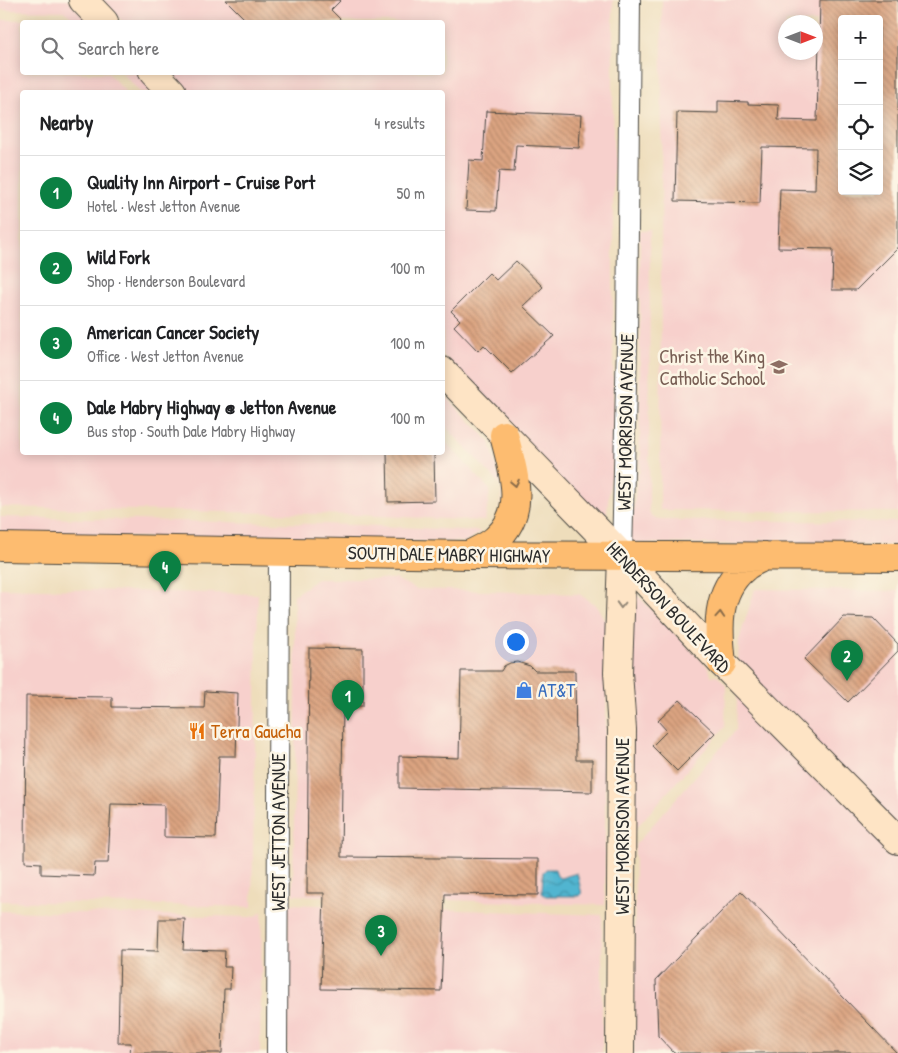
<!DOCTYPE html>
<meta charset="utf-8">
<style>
:root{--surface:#fff;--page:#f6f6f6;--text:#202124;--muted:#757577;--line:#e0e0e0;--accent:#0b8043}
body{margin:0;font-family:"Patrick Hand",sans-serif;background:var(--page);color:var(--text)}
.controls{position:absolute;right:15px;top:15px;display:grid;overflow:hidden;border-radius:5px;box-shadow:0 2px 12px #0003}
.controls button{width:45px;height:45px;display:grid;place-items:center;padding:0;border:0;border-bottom:1px solid var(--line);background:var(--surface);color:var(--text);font:25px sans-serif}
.compass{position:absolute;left:778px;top:15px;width:45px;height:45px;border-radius:50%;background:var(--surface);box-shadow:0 2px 12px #0003;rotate:90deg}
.you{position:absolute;left:515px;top:641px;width:18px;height:18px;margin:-12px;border:4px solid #fff;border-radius:50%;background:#1a73e8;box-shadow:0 0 0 8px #1a73e833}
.badge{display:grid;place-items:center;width:32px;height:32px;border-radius:50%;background:var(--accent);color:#fff;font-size:16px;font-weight:700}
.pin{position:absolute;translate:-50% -41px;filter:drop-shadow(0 1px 2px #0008)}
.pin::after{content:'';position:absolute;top:26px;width:18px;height:15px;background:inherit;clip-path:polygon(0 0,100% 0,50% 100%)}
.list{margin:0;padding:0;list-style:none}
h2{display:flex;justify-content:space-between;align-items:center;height:65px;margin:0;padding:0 20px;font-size:21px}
h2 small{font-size:16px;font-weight:400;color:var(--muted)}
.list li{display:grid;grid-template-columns:32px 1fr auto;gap:15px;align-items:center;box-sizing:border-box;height:75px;padding:0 20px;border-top:1px solid var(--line)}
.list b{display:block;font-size:19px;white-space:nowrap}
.list p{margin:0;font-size:16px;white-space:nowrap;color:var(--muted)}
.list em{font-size:16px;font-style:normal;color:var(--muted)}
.icon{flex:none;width:28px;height:28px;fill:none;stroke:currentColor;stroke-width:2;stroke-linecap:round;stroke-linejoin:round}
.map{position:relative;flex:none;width:898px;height:1053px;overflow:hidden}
.search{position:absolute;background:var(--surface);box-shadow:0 2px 12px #0003;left:20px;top:20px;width:425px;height:55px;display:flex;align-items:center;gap:12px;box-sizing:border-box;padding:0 18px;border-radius:5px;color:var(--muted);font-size:19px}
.panel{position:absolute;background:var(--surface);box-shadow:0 2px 12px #0003;left:20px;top:90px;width:425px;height:365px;border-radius:5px}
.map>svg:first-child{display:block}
</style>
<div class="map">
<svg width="898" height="1053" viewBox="0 0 898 1053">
<defs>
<pattern id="water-waves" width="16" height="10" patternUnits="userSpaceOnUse" patternTransform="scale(1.25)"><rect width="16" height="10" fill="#51b5d0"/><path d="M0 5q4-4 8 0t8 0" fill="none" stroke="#4393a9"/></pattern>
<pattern id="building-back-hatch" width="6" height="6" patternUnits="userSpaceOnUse" patternTransform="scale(1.25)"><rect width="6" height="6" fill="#dca481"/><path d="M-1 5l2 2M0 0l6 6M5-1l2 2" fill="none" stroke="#b3866a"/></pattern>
</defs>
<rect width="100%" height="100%" fill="#fcf5e5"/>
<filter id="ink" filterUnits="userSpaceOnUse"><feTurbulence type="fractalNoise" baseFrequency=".02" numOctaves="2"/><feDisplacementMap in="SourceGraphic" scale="10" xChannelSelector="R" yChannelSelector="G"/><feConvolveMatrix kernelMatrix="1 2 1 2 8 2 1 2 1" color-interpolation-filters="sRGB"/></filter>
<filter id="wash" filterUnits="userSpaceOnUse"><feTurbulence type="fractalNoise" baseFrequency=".0096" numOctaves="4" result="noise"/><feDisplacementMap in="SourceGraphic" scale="20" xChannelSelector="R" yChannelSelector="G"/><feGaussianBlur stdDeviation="1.12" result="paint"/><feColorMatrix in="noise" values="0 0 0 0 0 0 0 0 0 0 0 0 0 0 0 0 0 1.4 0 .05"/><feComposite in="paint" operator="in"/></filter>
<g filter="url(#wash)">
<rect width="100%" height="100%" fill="#edb"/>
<path fill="#f7d0cc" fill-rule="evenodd" d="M 0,0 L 67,0 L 89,22 L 77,22 L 64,11 L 0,10 Z
M 102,0 L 613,0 L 613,461 L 605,527 L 514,432 L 512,423 L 507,424 L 443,355 L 442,92 L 190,92 L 171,73 L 442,72 L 442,22 L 123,22 Z
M 662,0 L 898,0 L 898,512 L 660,510 ZM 842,19 L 879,19 L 879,191 L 842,191 ZM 786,22 L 816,22 L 816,52 L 786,52 Z
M 0,20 L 61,20 L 63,22 L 22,22 L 22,72 L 108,73 L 126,92 L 22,92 L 22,452 L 442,452 L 443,439 L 490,490 L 485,521 L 359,515 L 0,507 Z
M 122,73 L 136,73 L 156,92 L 140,92 Z
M 640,231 L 650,231 L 649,510 L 651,516 L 660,520 L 898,522 L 898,545 L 764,544 L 760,539 L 753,544 L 629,543 L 638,473 L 640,473 L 641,451 L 640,451 Z
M 442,392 L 490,442 L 503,493 L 498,511 L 502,491 L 499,483 L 443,424 Z
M 0,517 L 359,525 L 481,531 L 466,542 L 0,535 Z
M 317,579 L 396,579 L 416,589 L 579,594 L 597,606 L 608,627 L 605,757 L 605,905 L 293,895 L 296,690 L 294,595 Z
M 628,586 L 709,668 L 711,676 L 717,675 L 726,685 L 725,727 L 629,836 Z
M 0,588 L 258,594 L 252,907 L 0,901 Z
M 755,589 L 898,591 L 898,1053 L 634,1053 L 635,845 L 736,730 L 739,640 Z
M 288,904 L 602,915 L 602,1053 L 287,1053 Z
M 0,911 L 251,917 L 258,915 L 262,911 L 260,1053 L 0,1053 Z"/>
<path fill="url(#water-waves)" stroke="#3e707e" d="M 546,869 L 555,869 L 557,876 L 560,878 L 577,873 L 582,894 L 580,896 L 546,896 L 542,893 L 543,872 Z"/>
<g id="blocks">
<path fill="url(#building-back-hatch)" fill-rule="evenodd" d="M 226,0 L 341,0 L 331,10 L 343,22 L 248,22 Z
M 820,0 L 898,0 L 898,248 L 856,290 L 832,290 L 833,249 L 778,248 L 780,189 L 815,190 L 816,148 L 762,147 L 760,203 L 675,201 L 677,112 L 718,113 L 718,101 L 748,102 L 748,104 L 779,105 L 778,120 L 817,121 ZM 842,19 L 879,19 L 879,191 L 842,191 Z
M 486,111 L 581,115 L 579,148 L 516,145 L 514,172 L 499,171 L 496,211 L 466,210 L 469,160 L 483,161 Z
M 516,261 L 543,287 L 523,306 L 554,336 L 512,373 L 484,345 L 478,351 L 454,326 L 460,320 L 451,311 L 489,273 L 496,280 Z
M 387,452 L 434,452 L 435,501 L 388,502 Z
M 844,617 L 873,618 L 898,644 L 898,651 L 848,702 L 804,659 Z
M 309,648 L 363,649 L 363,706 L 343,706 L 341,857 L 538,859 L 538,895 L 445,894 L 441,991 L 321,989 L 324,893 L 307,893 Z
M 517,662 L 530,666 L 535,671 L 575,671 L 576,760 L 592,760 L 592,792 L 399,788 L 399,756 L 459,758 L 461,671 L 501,671 L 504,666 L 510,663 Z
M 205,691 L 238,693 L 236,756 L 219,756 L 216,838 L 164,837 L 164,805 L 111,804 L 108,863 L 95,863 L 94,876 L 41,874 L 41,863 L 25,862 L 26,696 L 112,697 L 112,707 L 204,708 Z
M 680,700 L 715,733 L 677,771 L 652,746 L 667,731 L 658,721 Z
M 741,891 L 897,1053 L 674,1053 L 658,1036 L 656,980 Z
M 159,919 L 185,919 L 183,950 L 225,951 L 224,967 L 231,967 L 230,989 L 224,989 L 222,1053 L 130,1053 L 131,1043 L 118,1043 L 120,950 L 158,951 Z"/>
</g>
</g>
<g filter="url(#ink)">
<use href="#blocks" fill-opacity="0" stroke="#484641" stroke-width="1"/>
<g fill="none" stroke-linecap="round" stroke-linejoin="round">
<g stroke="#484641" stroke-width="22">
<path id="street" d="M 622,556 L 627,341 L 630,0
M 277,1053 L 279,552"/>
</g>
<g stroke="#484641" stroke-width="30">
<path id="secondary" d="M 83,0 L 104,22
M 153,72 L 172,92
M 442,371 L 622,556 L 722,663 L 898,840
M 620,1053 L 622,730 L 618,672 L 622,556"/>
</g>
<g stroke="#484641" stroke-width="30">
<path id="primary" d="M 0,547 L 469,555 L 898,557
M 469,555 C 478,550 489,546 496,539 C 528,511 513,471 504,435
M 722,663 C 718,630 715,592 744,568 C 749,563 758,560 764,556"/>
</g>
<use href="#street" stroke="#fff" stroke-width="20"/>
<use href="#secondary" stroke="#fee4c5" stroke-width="28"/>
<use href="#primary" stroke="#fdbc6f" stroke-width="28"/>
</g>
<defs><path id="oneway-chevron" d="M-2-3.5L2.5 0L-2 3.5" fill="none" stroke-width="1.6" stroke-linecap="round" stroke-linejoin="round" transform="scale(1.25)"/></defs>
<g stroke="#8a6c4a">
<use href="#oneway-chevron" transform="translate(515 483) rotate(79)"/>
<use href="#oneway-chevron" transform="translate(720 615) rotate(-86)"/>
</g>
<use stroke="#948878" href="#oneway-chevron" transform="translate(621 605) rotate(92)"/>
</g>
<defs>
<g id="school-bare" transform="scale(1.35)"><path d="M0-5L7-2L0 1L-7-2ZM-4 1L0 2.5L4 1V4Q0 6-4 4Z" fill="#8d6e63" stroke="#fcf5e5" stroke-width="2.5" paint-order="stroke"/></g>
<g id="shop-bare" transform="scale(1.35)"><path d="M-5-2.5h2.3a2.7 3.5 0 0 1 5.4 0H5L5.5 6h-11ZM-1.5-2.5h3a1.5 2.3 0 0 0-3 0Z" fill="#3f7fe0" stroke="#fcf5e5" stroke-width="2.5" paint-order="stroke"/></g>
<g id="restaurant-bare" transform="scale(1.35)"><path d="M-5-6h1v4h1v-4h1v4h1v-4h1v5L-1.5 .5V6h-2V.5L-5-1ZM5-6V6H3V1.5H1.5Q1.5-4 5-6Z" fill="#e8710a" stroke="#fcf5e5" stroke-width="2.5" paint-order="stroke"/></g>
</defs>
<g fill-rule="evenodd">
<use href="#school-bare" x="779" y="367"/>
<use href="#shop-bare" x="524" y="690"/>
<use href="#restaurant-bare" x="197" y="731"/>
</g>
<g text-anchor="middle" stroke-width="5" stroke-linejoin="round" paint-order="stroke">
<g font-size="19" fill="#785e54" stroke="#fcf5e5" text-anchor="end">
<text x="765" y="363">Christ the King<tspan x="765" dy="22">Catholic School</tspan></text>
</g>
<g font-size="19" fill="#2b2b2b" stroke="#fcf5e5">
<text transform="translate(625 422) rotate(-89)" y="7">WEST MORRISON AVENUE</text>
<text transform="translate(449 554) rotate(1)" y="7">SOUTH DALE MABRY HIGHWAY</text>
<text transform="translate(669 607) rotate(47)" y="7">HENDERSON BOULEVARD</text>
<text transform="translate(622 826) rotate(-90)" y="7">WEST MORRISON AVENUE</text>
<text transform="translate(278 832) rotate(-90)" y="7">WEST JETTON AVENUE</text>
</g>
<g font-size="19" fill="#366cbe" stroke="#fcf5e5" text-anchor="start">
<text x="538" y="697">AT&amp;T</text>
</g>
<g font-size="19" fill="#c56008" stroke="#fcf5e5" text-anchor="start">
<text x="211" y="738">Terra Gaucha</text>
</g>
</g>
</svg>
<div class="controls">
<button>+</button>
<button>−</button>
<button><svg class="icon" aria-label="locate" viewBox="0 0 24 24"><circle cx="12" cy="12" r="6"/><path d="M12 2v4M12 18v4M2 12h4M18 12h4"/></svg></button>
<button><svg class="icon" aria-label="layers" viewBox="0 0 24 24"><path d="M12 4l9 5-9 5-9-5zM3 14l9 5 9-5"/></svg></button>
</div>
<svg class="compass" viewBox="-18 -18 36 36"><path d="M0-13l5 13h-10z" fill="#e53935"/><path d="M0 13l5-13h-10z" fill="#757577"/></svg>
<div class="you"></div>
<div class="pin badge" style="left:348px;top:721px">1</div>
<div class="pin badge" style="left:847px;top:681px">2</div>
<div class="pin badge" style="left:381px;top:956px">3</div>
<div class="pin badge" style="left:165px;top:592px">4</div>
<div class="search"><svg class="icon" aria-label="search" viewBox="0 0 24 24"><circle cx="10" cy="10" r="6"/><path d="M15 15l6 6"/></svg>Search here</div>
<section class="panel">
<h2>Nearby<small>4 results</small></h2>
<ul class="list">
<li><span class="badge">1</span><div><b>Quality Inn Airport - Cruise Port</b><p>Hotel · West Jetton Avenue</p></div><em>50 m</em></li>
<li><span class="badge">2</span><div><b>Wild Fork</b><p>Shop · Henderson Boulevard</p></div><em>100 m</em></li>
<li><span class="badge">3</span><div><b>American Cancer Society</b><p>Office · West Jetton Avenue</p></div><em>100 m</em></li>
<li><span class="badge">4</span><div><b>Dale Mabry Highway @ Jetton Avenue</b><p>Bus stop · South Dale Mabry Highway</p></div><em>100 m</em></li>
</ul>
</section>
</div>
